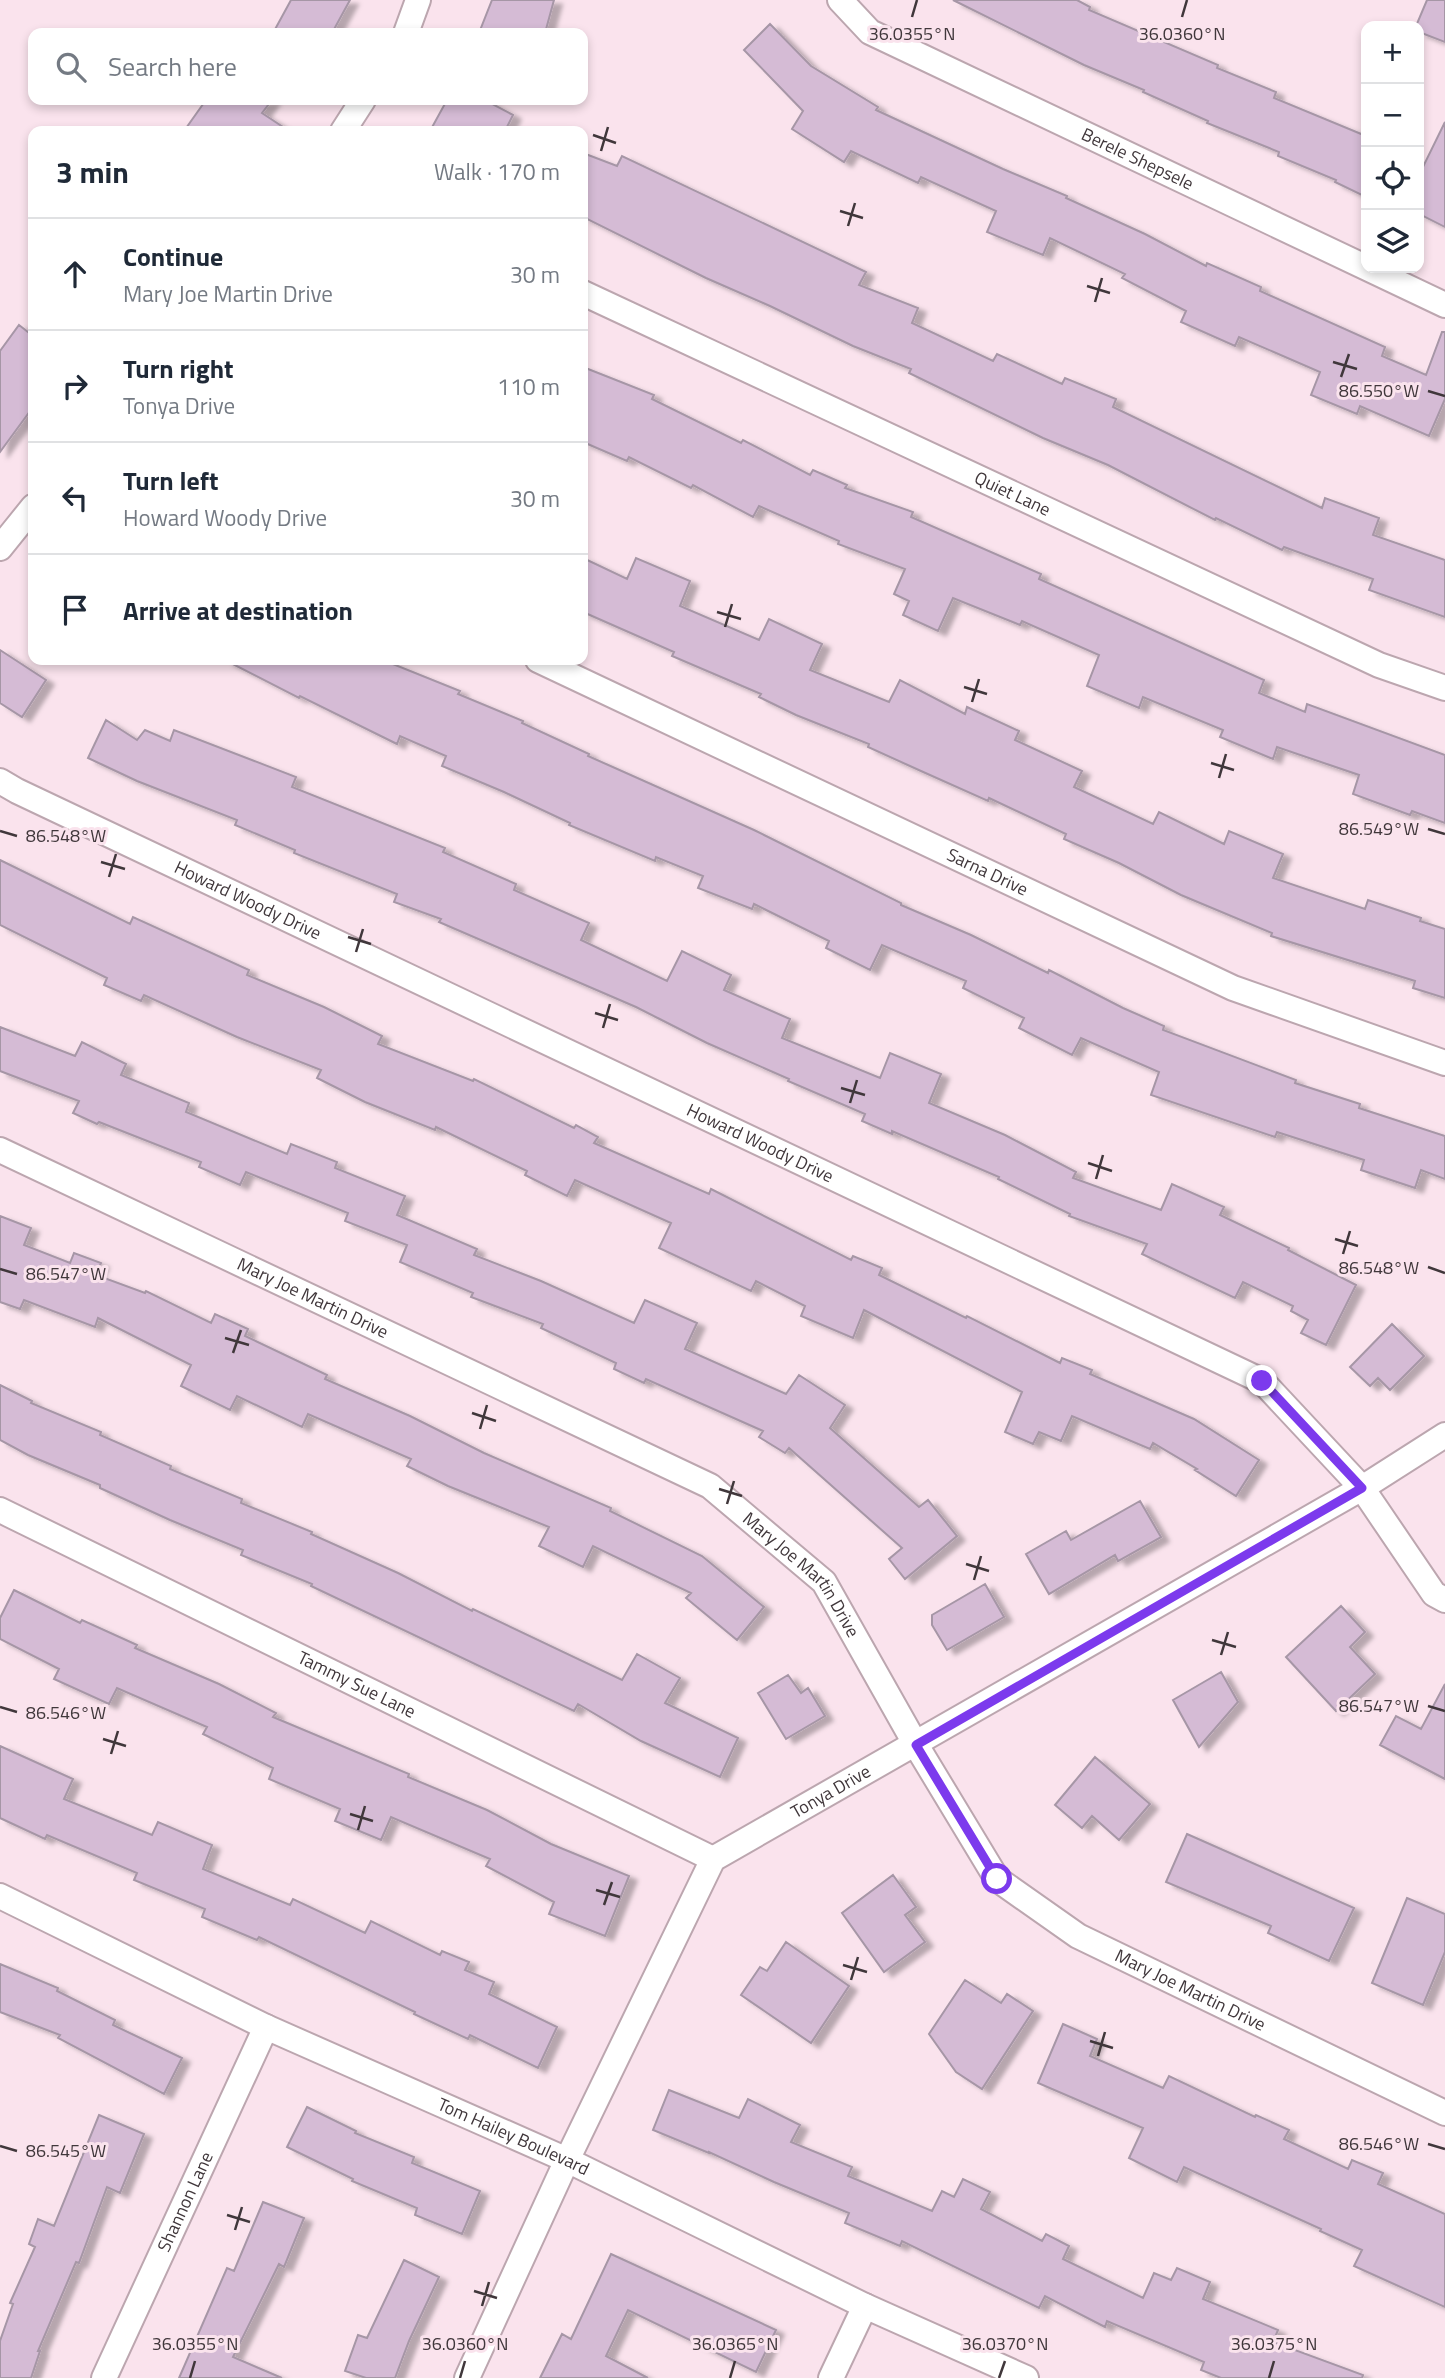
<!DOCTYPE html>
<meta charset="utf-8">
<style>
:root{--surface:#fff;--page:#f2f2f3;--text:#1f2937;--muted:#747a83;--line:#e0e1e3}
body{margin:0;font-family:"Titillium Web",sans-serif;background:var(--page);color:var(--text)}
.controls{position:absolute;right:21px;top:21px;display:grid;overflow:hidden;border-radius:14px;box-shadow:0 4px 10px #0003}
.controls button{width:63px;height:63px;display:grid;place-items:center;padding:0;border:0;border-bottom:2px solid var(--line);background:var(--surface);color:var(--text);font:35px sans-serif}
.stop{position:absolute;width:21px;height:21px;margin:-16px;border:5px solid #7c3aed;border-radius:50%;background:#fff}
.stop.end{background:#7c3aed;border-color:#fff;box-shadow:0 2px 7px #0008}
.list{margin:0;padding:0;list-style:none}
h2{display:flex;justify-content:space-between;align-items:center;height:91px;margin:0;padding:0 28px;font-size:30px}
h2 small{font-size:23px;font-weight:400;color:var(--muted)}
.list li{display:grid;grid-template-columns:46px 1fr auto;gap:21px;align-items:center;box-sizing:border-box;height:112px;padding:0 28px;border-top:2px solid var(--line)}
.list b{display:block;font-size:26px;white-space:nowrap}
.list p{margin:0;font-size:23px;white-space:nowrap;color:var(--muted)}
.list em{font-size:23px;font-style:normal;color:var(--muted)}
.icon{flex:none;width:38px;height:38px;fill:none;stroke:currentColor;stroke-width:2;stroke-linecap:round;stroke-linejoin:round}
.map{position:relative;flex:none;width:1445px;height:2378px;overflow:hidden}
.search{position:absolute;background:var(--surface);box-shadow:0 4px 10px #0003;left:28px;top:28px;width:560px;height:77px;display:flex;align-items:center;gap:18px;box-sizing:border-box;padding:0 24px;border-radius:14px;color:var(--muted);font-size:26px}
.panel{position:absolute;background:var(--surface);box-shadow:0 4px 10px #0003;left:28px;top:126px;width:560px;height:539px;border-radius:14px}
.map>svg:first-child{display:block}
</style>
<div class="map">
<svg width="1445" height="2378" viewBox="0 0 1445 2378">
<defs>
<filter id="shadow"><feDropShadow dx="8" dy="4.5" stdDeviation="2" flood-color="#0004"/></filter>
</defs>
<rect width="100%" height="100%" fill="#fae3ed"/>
<path fill="#d5bbd5" stroke="#a696a6" stroke-width="2" filter="url(#shadow)" d="M 291,0 L 350,0 L 332,33 L 273,33 Z
M 492,0 L 554,0 L 545,33 L 479,33 Z
M 953,0 L 1077,0 L 1090,7 L 1089,10 L 1218,65 L 1217,68 L 1276,92 L 1274,98 L 1366,136 L 1366,197 L 1335,182 L 1336,180 L 1278,156 L 1279,152 L 1207,123 L 1208,121 L 1143,92 L 1144,90 L 1084,65 Z
M 1427,0 L 1445,0 L 1445,42 L 1419,32 L 1419,26 L 1416,26 Z
M 770,24 L 811,66 L 878,107 L 876,110 L 1003,169 L 1067,196 L 1066,198 L 1145,234 L 1206,266 L 1207,263 L 1261,287 L 1260,291 L 1385,347 L 1382,356 L 1426,375 L 1442,332 L 1445,332 L 1445,399 L 1429,436 L 1360,406 L 1357,414 L 1311,395 L 1320,372 L 1239,337 L 1235,346 L 1181,322 L 1186,311 L 1122,278 L 1125,274 L 1050,238 L 1043,255 L 987,232 L 996,211 L 921,177 L 918,183 L 851,151 L 844,162 L 792,129 L 803,111 L 744,50 Z
M 206,100 L 272,100 L 262,113 L 289,131 L 184,131 Z
M 447,100 L 485,100 L 513,115 L 505,131 L 430,131 Z
M 1445,122 L 1445,227 L 1419,214 L 1419,175 Z
M 583,153 L 617,166 L 622,156 L 866,272 L 859,285 L 918,308 L 912,323 L 993,361 L 997,354 L 1062,384 L 1065,378 L 1116,399 L 1113,407 L 1322,508 L 1325,498 L 1379,518 L 1373,535 L 1445,560 L 1445,617 L 1369,590 L 1373,579 L 1284,547 L 1282,550 L 1216,518 L 1215,520 L 1108,465 L 1043,438 L 909,373 L 911,369 L 853,346 L 770,306 L 706,278 L 583,217 Z
M 19,325 L 33,336 L 33,407 L 0,452 L 0,351 Z
M 583,367 L 654,395 L 652,399 L 741,443 L 743,440 L 810,475 L 813,470 L 847,485 L 845,488 L 913,512 L 911,517 L 1041,574 L 1039,579 L 1264,680 L 1259,693 L 1305,712 L 1307,704 L 1445,755 L 1445,823 L 1412,811 L 1410,815 L 1353,794 L 1359,775 L 1277,747 L 1273,759 L 1220,737 L 1223,730 L 1143,697 L 1139,708 L 1087,686 L 1099,655 L 1022,621 L 1020,625 L 953,598 L 938,631 L 903,615 L 909,601 L 894,594 L 905,569 L 838,544 L 839,541 L 759,506 L 753,517 L 693,485 L 691,488 L 629,457 L 627,461 L 583,442 Z
M 583,558 L 627,579 L 636,558 L 690,581 L 680,606 L 759,640 L 769,619 L 822,644 L 810,670 L 889,702 L 900,680 L 965,714 L 967,707 L 1019,731 L 1015,740 L 1082,771 L 1074,787 L 1153,824 L 1159,812 L 1224,844 L 1229,831 L 1283,854 L 1273,878 L 1365,909 L 1368,900 L 1421,918 L 1420,921 L 1445,929 L 1445,998 L 1413,988 L 1415,981 L 1271,936 L 1272,933 L 1181,895 L 1119,863 L 1064,839 L 1066,834 L 989,798 L 988,801 L 921,771 L 868,747 L 869,744 L 796,715 L 759,697 L 761,694 L 672,656 L 674,652 L 583,612 Z
M 0,650 L 46,680 L 22,717 L 0,703 Z
M 225,660 L 383,660 L 460,691 L 458,694 L 523,721 L 522,723 L 589,754 L 588,756 L 754,830 L 901,903 L 901,905 L 971,935 L 1048,973 L 1049,970 L 1123,1008 L 1164,1026 L 1163,1030 L 1296,1080 L 1295,1083 L 1360,1104 L 1359,1108 L 1445,1136 L 1445,1179 L 1421,1170 L 1415,1188 L 1361,1170 L 1364,1160 L 1277,1132 L 1275,1137 L 1151,1095 L 1159,1072 L 1081,1038 L 1072,1055 L 1019,1028 L 1024,1018 L 963,988 L 966,981 L 882,945 L 870,970 L 826,948 L 829,941 L 754,904 L 752,909 L 698,888 L 703,876 L 656,857 L 655,861 L 569,825 L 570,823 L 504,792 L 442,766 L 446,756 L 400,736 L 397,744 L 300,696 L 299,698 Z
M 106,720 L 137,740 L 145,730 L 170,741 L 174,730 L 296,777 L 292,787 L 445,848 L 443,852 L 516,884 L 514,890 L 589,923 L 581,940 L 667,981 L 682,951 L 731,975 L 724,990 L 790,1019 L 782,1038 L 880,1078 L 890,1053 L 941,1074 L 929,1103 L 1005,1135 L 1076,1172 L 1073,1178 L 1161,1210 L 1172,1184 L 1224,1207 L 1220,1215 L 1289,1248 L 1288,1250 L 1356,1285 L 1326,1345 L 1301,1333 L 1308,1320 L 1291,1311 L 1293,1306 L 1243,1282 L 1235,1298 L 1142,1254 L 1147,1244 L 1069,1216 L 1070,1214 L 998,1179 L 999,1177 L 892,1131 L 892,1134 L 862,1121 L 865,1114 L 788,1081 L 789,1079 L 707,1043 L 636,1007 L 439,922 L 441,919 L 394,902 L 397,894 L 294,853 L 295,850 L 235,825 L 237,820 L 137,781 L 88,758 Z
M 0,860 L 130,924 L 133,917 L 249,970 L 247,975 L 324,1007 L 382,1036 L 378,1044 L 473,1081 L 474,1079 L 574,1128 L 576,1125 L 598,1137 L 594,1143 L 709,1194 L 711,1189 L 851,1260 L 853,1256 L 882,1268 L 879,1275 L 966,1318 L 967,1316 L 1060,1363 L 1062,1358 L 1092,1370 L 1090,1374 L 1194,1419 L 1259,1460 L 1236,1496 L 1195,1470 L 1197,1469 L 1153,1443 L 1150,1449 L 1072,1416 L 1061,1441 L 1039,1432 L 1033,1444 L 1005,1432 L 1022,1392 L 864,1310 L 853,1338 L 801,1316 L 805,1306 L 756,1281 L 751,1291 L 659,1248 L 671,1223 L 575,1180 L 567,1196 L 525,1175 L 527,1171 L 436,1127 L 435,1130 L 365,1102 L 317,1078 L 321,1070 L 237,1037 L 144,995 L 141,1001 L 104,985 L 107,978 L 0,925 Z
M 0,1027 L 75,1056 L 82,1042 L 126,1064 L 121,1075 L 189,1103 L 186,1112 L 287,1154 L 291,1144 L 337,1162 L 335,1168 L 405,1196 L 397,1215 L 477,1249 L 474,1255 L 541,1281 L 634,1323 L 645,1300 L 697,1323 L 685,1349 L 786,1394 L 799,1375 L 845,1405 L 830,1428 L 919,1507 L 928,1500 L 957,1536 L 905,1579 L 889,1559 L 902,1548 L 789,1448 L 785,1453 L 759,1437 L 763,1431 L 646,1379 L 644,1383 L 614,1369 L 616,1363 L 541,1328 L 543,1324 L 471,1297 L 473,1293 L 400,1262 L 407,1245 L 345,1221 L 348,1213 L 246,1172 L 240,1185 L 199,1167 L 201,1162 L 99,1122 L 97,1124 L 73,1113 L 79,1101 L 0,1071 Z
M 0,1216 L 31,1228 L 24,1245 L 70,1263 L 74,1253 L 101,1263 L 96,1275 L 145,1293 L 146,1291 L 211,1323 L 215,1314 L 248,1329 L 245,1336 L 327,1375 L 325,1379 L 410,1416 L 484,1453 L 611,1508 L 610,1511 L 702,1556 L 764,1607 L 737,1640 L 686,1598 L 691,1593 L 593,1546 L 583,1567 L 539,1546 L 549,1527 L 448,1486 L 407,1466 L 411,1459 L 308,1414 L 302,1427 L 237,1396 L 230,1410 L 181,1386 L 191,1365 L 98,1318 L 95,1327 L 24,1300 L 20,1309 L 0,1302 Z
M 1392,1324 L 1424,1356 L 1390,1390 L 1378,1378 L 1370,1386 L 1350,1367 Z
M 0,1385 L 32,1401 L 31,1403 L 101,1432 L 100,1435 L 171,1466 L 170,1469 L 242,1499 L 241,1503 L 312,1532 L 311,1534 L 398,1573 L 472,1611 L 473,1609 L 622,1680 L 637,1654 L 680,1678 L 665,1703 L 738,1738 L 720,1777 L 641,1741 L 578,1704 L 574,1711 L 311,1586 L 312,1584 L 241,1555 L 243,1550 L 170,1520 L 100,1488 L 100,1485 L 28,1455 L 0,1440 Z
M 1140,1501 L 1161,1537 L 1118,1561 L 1115,1555 L 1049,1594 L 1026,1554 L 1066,1531 L 1071,1540 Z
M 985,1584 L 1004,1617 L 947,1650 L 932,1625 L 932,1615 Z
M 14,1590 L 80,1623 L 82,1620 L 137,1645 L 135,1648 L 219,1684 L 276,1713 L 273,1717 L 409,1774 L 408,1777 L 487,1810 L 551,1844 L 629,1876 L 605,1936 L 549,1914 L 554,1902 L 486,1866 L 490,1859 L 391,1817 L 381,1840 L 335,1821 L 340,1809 L 269,1779 L 273,1768 L 203,1734 L 207,1727 L 117,1688 L 109,1704 L 54,1679 L 59,1669 L 0,1639 L 0,1618 Z
M 1341,1606 L 1365,1632 L 1350,1647 L 1375,1674 L 1336,1711 L 1286,1657 Z
M 1221,1672 L 1238,1702 L 1199,1747 L 1173,1700 Z
M 788,1675 L 801,1693 L 808,1688 L 825,1716 L 786,1739 L 758,1693 Z
M 1445,1684 L 1445,1779 L 1380,1745 L 1396,1716 L 1421,1729 Z
M 0,1746 L 73,1779 L 64,1799 L 152,1835 L 158,1822 L 212,1845 L 203,1869 L 290,1905 L 293,1899 L 365,1933 L 371,1921 L 440,1955 L 442,1951 L 469,1962 L 465,1970 L 494,1982 L 489,1994 L 557,2027 L 538,2068 L 470,2035 L 468,2039 L 414,2014 L 415,2012 L 259,1937 L 257,1940 L 202,1917 L 205,1909 L 134,1880 L 137,1873 L 47,1835 L 45,1839 L 0,1818 Z
M 1095,1757 L 1150,1804 L 1119,1840 L 1092,1816 L 1082,1828 L 1055,1805 Z
M 1187,1834 L 1354,1908 L 1329,1961 L 1268,1933 L 1271,1926 L 1166,1882 Z
M 893,1875 L 916,1907 L 905,1915 L 925,1942 L 884,1972 L 842,1913 Z
M 1407,1898 L 1445,1914 L 1445,1952 L 1423,2005 L 1372,1983 Z
M 786,1942 L 849,1986 L 811,2043 L 741,1995 L 760,1967 L 767,1971 Z
M 0,1964 L 58,1988 L 57,1991 L 115,2020 L 113,2025 L 182,2058 L 164,2094 L 58,2038 L 60,2035 L 0,2012 Z
M 965,1980 L 1001,2003 L 1007,1994 L 1033,2011 L 982,2089 L 956,2072 L 929,2034 Z
M 1063,2024 L 1097,2039 L 1090,2056 L 1163,2088 L 1169,2076 L 1255,2117 L 1256,2115 L 1289,2130 L 1284,2139 L 1348,2169 L 1352,2160 L 1383,2173 L 1378,2184 L 1445,2214 L 1445,2307 L 1354,2266 L 1362,2250 L 1320,2231 L 1321,2229 L 1184,2167 L 1177,2182 L 1129,2158 L 1143,2128 L 1038,2083 Z
M 669,2090 L 739,2118 L 748,2099 L 800,2125 L 791,2142 L 852,2167 L 848,2176 L 932,2211 L 942,2191 L 954,2197 L 963,2179 L 990,2192 L 981,2209 L 1042,2241 L 1046,2234 L 1069,2246 L 1063,2259 L 1143,2298 L 1154,2273 L 1171,2280 L 1177,2268 L 1210,2282 L 1203,2299 L 1278,2330 L 1273,2342 L 1363,2375 L 1362,2378 L 1221,2378 L 1201,2370 L 1204,2362 L 1107,2321 L 1105,2327 L 1045,2296 L 1039,2308 L 902,2241 L 900,2246 L 845,2223 L 849,2213 L 774,2182 L 709,2152 L 709,2153 L 653,2130 Z
M 307,2107 L 356,2131 L 355,2133 L 414,2157 L 412,2163 L 480,2191 L 462,2234 L 415,2215 L 417,2208 L 352,2181 L 353,2179 L 287,2147 Z
M 99,2115 L 144,2134 L 120,2193 L 107,2187 L 79,2263 L 76,2262 L 38,2351 L 40,2351 L 31,2378 L 0,2378 L 0,2341 L 13,2304 L 10,2303 L 35,2247 L 29,2244 L 38,2219 L 54,2226 Z
M 263,2202 L 304,2218 L 284,2267 L 279,2264 L 233,2357 L 282,2378 L 179,2378 L 227,2268 L 234,2271 Z
M 611,2254 L 776,2330 L 756,2372 L 628,2310 L 606,2356 L 648,2378 L 540,2378 L 562,2334 L 571,2339 Z
M 404,2260 L 439,2277 L 409,2341 L 395,2378 L 366,2378 L 345,2371 L 358,2335 L 367,2338 Z"/>
<g fill="none" stroke-linecap="round" stroke-linejoin="round">
<g stroke="#bca6af" stroke-width="28">
<g id="street">
<path id="s1" d="M 840,0 L 870,32 L 1445,305"/>
<path d="M 406,33 L 418,0"/>
<path d="M 343,131 L 363,100"/>
<path id="s2" d="M 583,293 L 1379,665 L 1445,688"/>
<path d="M 0,548 L 33,507"/>
<path id="s3" d="M 538,660 L 1233,988 L 1445,1063"/>
<path id="s4" d="M 0,781 L 17,791 L 1262,1381 L 1362,1488 L 1434,1594 L 1445,1600"/>
<path id="s5" d="M 0,1150 L 710,1486 L 824,1582 L 916,1745 L 997,1879 L 1078,1936 L 1445,2113"/>
<path id="s6" d="M 0,1510 L 713,1859"/>
<path id="s7" d="M 0,1896 L 266,2027 L 567,2160 L 865,2306 L 1026,2378"/>
<path id="s8" d="M 104,2378 L 266,2027"/>
<path id="s9" d="M 467,2378 L 567,2160 L 713,1859 L 1362,1488 L 1445,1435"/>
<path d="M 831,2378 L 865,2306"/>
</g>
</g>
<use href="#street" stroke="#fff" stroke-width="24"/>
</g>
<g fill="none" stroke-linecap="round" stroke-linejoin="round">
<path stroke="#7c3aed" stroke-width="9" d="M 997,1879 L 916,1745 L 1362,1488 L 1262,1381"/>
</g>
<path fill="none" stroke="#40373b" stroke-width="2.5" d="M 912,17 L 917,0M 1182,17 L 1187,0M 593,135 L 616,143M 601,151 L 608,127M 840,211 L 863,218M 848,226 L 855,203M 1087,286 L 1110,293M 1095,302 L 1102,278M 1333,362 L 1357,369M 1341,377 L 1349,354M 1428,391 L 1445,396M 717,612 L 741,619M 725,627 L 732,604M 964,687 L 987,694M 972,702 L 979,679M 1211,763 L 1234,770M 1219,778 L 1226,754M 1428,829 L 1445,834M 0,831 L 17,836M 101,862 L 125,869M 109,877 L 116,854M 348,937 L 371,944M 356,952 L 363,929M 595,1013 L 618,1020M 603,1028 L 610,1004M 841,1088 L 865,1095M 850,1103 L 857,1080M 1088,1163 L 1112,1171M 1096,1179 L 1103,1155M 1335,1239 L 1358,1246M 1343,1254 L 1350,1231M 1428,1267 L 1445,1273M 0,1269 L 17,1274M 225,1338 L 249,1345M 233,1353 L 241,1330M 472,1413 L 496,1421M 480,1429 L 487,1405M 719,1489 L 742,1496M 727,1504 L 734,1481M 966,1564 L 989,1571M 974,1580 L 981,1556M 1212,1640 L 1236,1647M 1221,1655 L 1228,1632M 1428,1706 L 1445,1711M 0,1707 L 17,1712M 103,1739 L 126,1746M 111,1754 L 118,1731M 350,1814 L 373,1821M 358,1830 L 365,1806M 596,1890 L 620,1897M 604,1905 L 612,1882M 843,1965 L 867,1972M 851,1980 L 858,1957M 1090,2041 L 1113,2048M 1098,2056 L 1105,2032M 1428,2144 L 1445,2149M 0,2146 L 17,2151M 227,2215 L 250,2222M 235,2230 L 242,2207M 474,2291 L 497,2298M 482,2306 L 489,2282M 190,2378 L 195,2361M 460,2378 L 465,2361M 730,2378 L 735,2361M 999,2378 L 1005,2361M 1269,2378 L 1274,2361"/>
<g text-anchor="middle" stroke-width="6" stroke-linejoin="round" paint-order="stroke">
<g font-size="18" fill="#40373b" stroke="#fae3ed">
<text dy="6" stroke="none"><textPath href="#s1" startOffset="340">Berele Shepsele</textPath></text>
<text dy="6" stroke="none"><textPath href="#s2" startOffset="474">Quiet Lane</textPath></text>
<text dy="6" stroke="none"><textPath href="#s3" startOffset="497">Sarna Drive</textPath></text>
<text dy="6" stroke="none"><textPath href="#s4" startOffset="275">Howard Woody Drive</textPath></text>
<text dy="6" stroke="none"><textPath href="#s4" startOffset="842">Howard Woody Drive</textPath></text>
<text dy="6" stroke="none"><textPath href="#s5" startOffset="346">Mary Joe Martin Drive</textPath></text>
<text dy="6" stroke="none"><textPath href="#s5" startOffset="914">Mary Joe Martin Drive</textPath></text>
<text dy="6" stroke="none"><textPath href="#s6" startOffset="397">Tammy Sue Lane</textPath></text>
<text dy="6" stroke="none"><textPath href="#s9" startOffset="710">Tonya Drive</textPath></text>
<text dy="6" stroke="none"><textPath href="#s5" startOffset="1502">Mary Joe Martin Drive</textPath></text>
<text dy="6" stroke="none"><textPath href="#s7" startOffset="567">Tom Hailey Boulevard</textPath></text>
<text dy="6" stroke="none"><textPath href="#s8" startOffset="194">Shannon Lane</textPath></text>
</g>
</g>
<g font-size="18" text-anchor="middle" fill="#40373b" stroke="#fae3ed" stroke-width="6" stroke-linejoin="round" paint-order="stroke">
<text x="912" y="40">36.0355°N</text>
<text x="1182" y="40">36.0360°N</text>
<text x="1379" y="397">86.550°W</text>
<text x="1379" y="835">86.549°W</text>
<text x="66" y="842">86.548°W</text>
<text x="1379" y="1274">86.548°W</text>
<text x="66" y="1280">86.547°W</text>
<text x="1379" y="1712">86.547°W</text>
<text x="66" y="1719">86.546°W</text>
<text x="1379" y="2150">86.546°W</text>
<text x="66" y="2157">86.545°W</text>
<text x="195" y="2350">36.0355°N</text>
<text x="465" y="2350">36.0360°N</text>
<text x="735" y="2350">36.0365°N</text>
<text x="1005" y="2350">36.0370°N</text>
<text x="1274" y="2350">36.0375°N</text>
</g>
</svg>
<div class="controls">
<button>+</button>
<button>−</button>
<button><svg class="icon" aria-label="locate" viewBox="0 0 24 24"><circle cx="12" cy="12" r="6"/><path d="M12 2v4M12 18v4M2 12h4M18 12h4"/></svg></button>
<button><svg class="icon" aria-label="layers" viewBox="0 0 24 24"><path d="M12 4l9 5-9 5-9-5zM3 14l9 5 9-5"/></svg></button>
</div>
<div class="stop" style="left:997px;top:1879px"></div>
<div class="stop end" style="left:1262px;top:1381px"></div>
<div class="search"><svg class="icon" aria-label="search" viewBox="0 0 24 24"><circle cx="10" cy="10" r="6"/><path d="M15 15l6 6"/></svg>Search here</div>
<section class="panel">
<h2>3 min<small>Walk · 170 m</small></h2>
<ul class="list">
<li><svg class="icon" aria-label="ahead" viewBox="0 0 24 24"><path d="M12 20V5M6 11l6-6 6 6"/></svg><div><b>Continue</b><p>Mary Joe Martin Drive</p></div><em>30 m</em></li>
<li><svg class="icon" aria-label="right" viewBox="0 0 24 24"><path d="M7 20v-9h11M14 6l5 5-5 5"/></svg><div><b>Turn right</b><p>Tonya Drive</p></div><em>110 m</em></li>
<li><svg class="icon" aria-label="left" viewBox="0 0 24 24"><path d="M17 20v-9H6M10 6l-5 5 5 5"/></svg><div><b>Turn left</b><p>Howard Woody Drive</p></div><em>30 m</em></li>
<li><svg class="icon" aria-label="arrive" viewBox="0 0 24 24"><path d="M6 21V4h12l-3 4 3 4H6"/></svg><div><b>Arrive at destination</b></div></li>
</ul>
</section>
</div>
